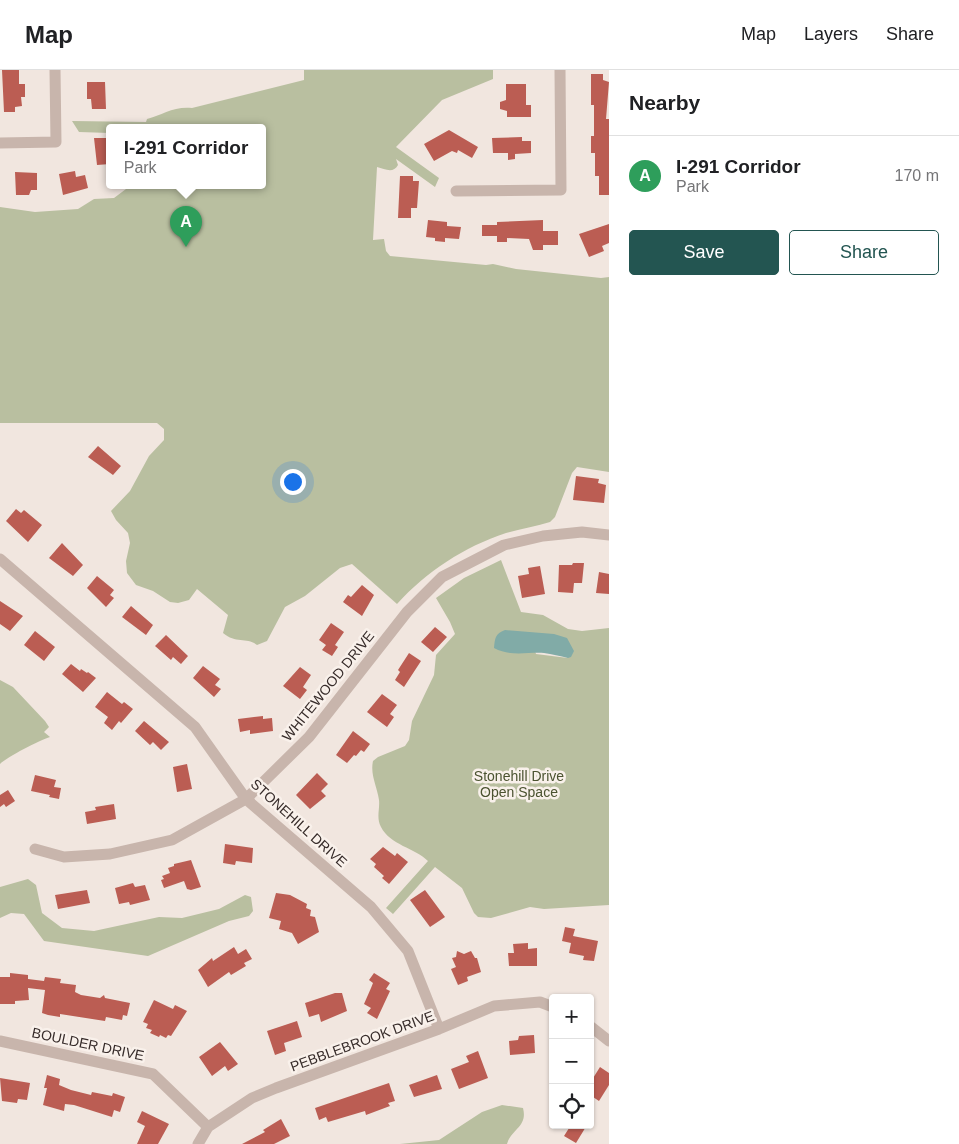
<!DOCTYPE html>
<meta charset="utf-8">
<style>
:root{--surface:#fff;--page:#f2f2f2;--text:#202124;--muted:#757577;--line:#e0e0e0;--accent:#235551}
body{margin:0;font-family:Arial,sans-serif;background:var(--page);color:var(--text)}
.controls{position:absolute;right:15px;bottom:15px;display:grid;overflow:hidden;border-radius:5px;box-shadow:0 1px 4px #0004}
.controls button{width:45px;height:45px;display:grid;place-items:center;padding:0;border:0;border-bottom:1px solid var(--line);background:var(--surface);color:var(--text);font:25px sans-serif}
.you{position:absolute;left:292px;top:411px;width:18px;height:18px;margin:-12px;border:4px solid #fff;border-radius:50%;background:#1a73e8;box-shadow:0 0 0 8px #1a73e833}
.badge{display:grid;place-items:center;width:32px;height:32px;border-radius:50%;background:var(--accent);color:#fff;font-size:16px;font-weight:700}
.pin{position:absolute;translate:-50% -41px;filter:drop-shadow(0 1px 2px #0008)}
.pin::after{content:'';position:absolute;top:26px;width:18px;height:15px;background:inherit;clip-path:polygon(0 0,100% 0,50% 100%)}
.popup{position:absolute;left:106px;top:54px;width:160px;height:65px;box-sizing:border-box;display:grid;place-content:center;border-radius:5px;background:var(--surface);filter:drop-shadow(0 1px 4px #0005);font-size:16px;white-space:nowrap;color:var(--muted)}
.popup b{font-size:19px;color:var(--text)}
.popup::after{content:'';position:absolute;left:50%;top:100%;margin-left:-10px;border:10px solid transparent;border-top-color:var(--surface)}
.list{margin:0;padding:0;list-style:none}
h2{display:flex;justify-content:space-between;align-items:center;height:65px;margin:0;padding:0 20px;font-size:21px}
h2 small{font-size:16px;font-weight:400;color:var(--muted)}
.list li{display:grid;grid-template-columns:32px 1fr auto;gap:15px;align-items:center;box-sizing:border-box;height:80px;padding:0 20px;border-top:1px solid var(--line)}
.list b{display:block;font-size:19px;white-space:nowrap}
.list p{margin:0;font-size:16px;white-space:nowrap;color:var(--muted)}
.list em{font-size:16px;font-style:normal;color:var(--muted)}
.actions{display:flex;gap:10px;padding:15px 20px}
.actions a{flex:1;padding:11px 0;border:1px solid var(--accent);border-radius:5px;text-align:center;font-size:18px;color:var(--accent)}
.actions .main{background:var(--accent);color:#fff}
.icon{flex:none;width:28px;height:28px;fill:none;stroke:currentColor;stroke-width:2;stroke-linecap:round;stroke-linejoin:round}
.map{position:relative;flex:none;width:609px;height:1074px;overflow:hidden}
header{display:flex;align-items:center;gap:30px;box-sizing:border-box;height:70px;padding:0 25px;background:var(--surface);border-bottom:1px solid var(--line)}
header strong{font-size:24px}
nav{display:flex;gap:28px;margin-inline-start:auto;font-size:18px}
main{display:flex}
aside{flex:1;background:var(--surface)}
.map>svg:first-child{display:block}
</style>
<header>
<strong>Map</strong>
<nav><a>Map</a><a>Layers</a><a>Share</a></nav>
</header>
<main>
<div class="map">
<svg width="609" height="1074" viewBox="0 0 609 1074">
<rect width="100%" height="100%" fill="#f1e6df"/>
<path fill="#b9bfa0" fill-rule="evenodd" d="M 304,0 L 493,0 L 493,9 L 442,30 L 396,77 L 439,108 L 435,117 L 396,89 L 398,95 C 393,104 385,99 377,97 L 373,170 L 384,169 L 386,181 L 390,186 L 486,195 L 493,194 L 516,199 L 601,208 L 609,207 L 609,402 L 577,397 L 572,403 L 555,447 L 550,452 C 537,456 521,459 506,463 C 464,477 427,501 397,534 L 352,494 L 340,498 L 305,526 L 285,537 L 267,571 L 257,575 C 247,567 236,574 223,563 L 228,545 L 197,519 L 189,530 L 178,533 L 170,532 L 153,521 L 136,515 L 127,503 L 126,491 L 130,473 L 128,463 L 116,450 L 111,441 L 130,421 L 149,386 L 164,370 L 164,359 L 157,353 L 0,353 L 0,137 L 35,142 L 78,139 L 94,129 L 114,128 L 130,116 L 262,116 L 262,58 L 110,58 L 110,63 L 79,62 L 72,51 L 146,52 L 147,49 C 162,45 174,36 192,38 L 304,10 Z
M 501,490 L 521,542 L 543,545 L 568,559 L 582,561 L 609,558 L 609,835 L 544,839 L 530,837 L 491,848 L 478,847 L 474,843 L 462,818 L 435,797 L 393,844 L 386,838 L 428,791 C 415,778 390,775 381,757 C 376,748 380,739 379,730 C 377,716 370,705 373,691 L 378,687 L 405,676 L 409,670 L 412,651 L 434,605 L 436,585 L 455,564 L 450,552 L 436,528 L 464,508 ZM 529,563 L 568,588 L 536,584 Z
M 0,610 L 13,617 L 45,651 L 49,657 L 44,662 L 50,667 C 40,670 7,687 0,694 Z
M 28,809 L 36,815 L 42,843 L 62,858 L 94,861 L 159,847 L 182,848 L 219,839 L 245,825 L 251,827 L 253,841 L 249,846 L 229,851 L 148,886 L 44,871 L 24,844 L 11,843 L 0,848 L 0,817 Z
M 502,1035 L 523,1038 C 528,1057 511,1059 507,1074 L 400,1074 L 439,1070 L 482,1042 Z"/>
<path fill="#81aba7" d="M 505,560 L 554,564 L 567,568 L 574,581 L 571,587 L 568,588 C 560,586 552,584 544,583 C 526,582 511,587 494,578 C 495,568 495,564 505,560 Z"/>
<path fill="#bb5d53" d="M 2,0 L 19,0 L 19,14 L 25,14 L 25,27 L 21,27 L 22,36 L 15,37 L 15,42 L 4,42 Z
M 591,4 L 603,4 L 603,10 L 609,12 L 606,49 L 609,49 L 609,125 L 599,125 L 599,106 L 595,106 L 595,83 L 591,83 L 591,66 L 594,66 L 594,35 L 591,35 Z
M 87,12 L 105,12 L 106,39 L 92,39 L 91,29 L 87,29 Z
M 506,14 L 526,14 L 526,35 L 531,35 L 531,47 L 507,47 L 507,41 L 500,39 L 500,32 L 506,30 Z
M 449,60 L 478,77 L 472,88 L 458,80 L 457,83 L 452,81 L 434,91 L 424,74 Z
M 522,67 L 522,71 L 531,71 L 531,83 L 515,84 L 515,89 L 508,90 L 508,83 L 493,83 L 492,68 Z
M 94,68 L 110,68 L 110,94 L 97,95 Z
M 75,101 L 76,107 L 85,105 L 88,118 L 63,125 L 59,104 Z
M 15,102 L 37,103 L 37,120 L 31,120 L 29,125 L 16,125 Z
M 400,106 L 413,106 L 413,111 L 419,111 L 417,138 L 411,138 L 411,148 L 398,148 Z
M 428,150 L 447,152 L 447,156 L 461,157 L 459,169 L 445,168 L 445,172 L 435,171 L 435,168 L 426,167 Z
M 543,150 L 543,161 L 558,161 L 558,175 L 543,175 L 543,180 L 533,180 L 529,169 L 507,168 L 507,172 L 497,172 L 497,166 L 482,166 L 482,155 L 497,155 L 497,152 Z
M 609,154 L 609,173 L 602,176 L 604,181 L 589,187 L 579,164 Z
M 98,376 L 121,396 L 113,405 L 88,387 Z
M 576,406 L 599,409 L 598,413 L 606,415 L 604,433 L 573,430 Z
M 16,439 L 21,443 L 24,440 L 42,455 L 28,472 L 6,451 Z
M 62,473 L 83,495 L 73,506 L 49,488 Z
M 573,493 L 584,493 L 582,513 L 574,513 L 573,523 L 558,522 L 559,495 L 572,495 Z
M 540,496 L 545,524 L 522,528 L 518,506 L 529,504 L 528,498 Z
M 599,502 L 609,504 L 609,524 L 596,523 Z
M 97,506 L 114,520 L 110,525 L 114,528 L 106,537 L 87,518 Z
M 362,515 L 374,525 L 362,546 L 343,532 L 348,525 L 351,527 Z
M 0,531 L 23,546 L 10,561 L 0,554 Z
M 131,536 L 153,555 L 146,565 L 122,547 Z
M 331,553 L 344,562 L 335,575 L 338,577 L 332,586 L 322,580 L 326,575 L 319,570 Z
M 435,557 L 447,567 L 433,582 L 421,572 Z
M 35,561 L 55,577 L 44,591 L 24,575 Z
M 166,565 L 188,586 L 181,594 L 173,587 L 171,590 L 155,576 Z
M 409,583 L 421,591 L 404,617 L 395,610 L 400,602 L 398,600 Z
M 71,594 L 80,601 L 81,599 L 87,603 L 88,602 L 96,608 L 83,622 L 62,604 Z
M 203,596 L 220,609 L 215,615 L 221,619 L 214,627 L 193,608 Z
M 300,597 L 311,605 L 303,617 L 307,620 L 300,629 L 283,616 Z
M 107,622 L 122,634 L 124,632 L 133,639 L 121,653 L 119,651 L 112,660 L 104,653 L 108,647 L 95,637 Z
M 382,624 L 397,635 L 390,644 L 394,647 L 387,657 L 367,642 Z
M 263,646 L 263,649 L 272,648 L 273,661 L 250,664 L 250,660 L 240,662 L 238,649 Z
M 144,651 L 169,672 L 161,680 L 153,672 L 150,675 L 135,661 Z
M 353,661 L 370,674 L 364,682 L 361,680 L 356,686 L 354,685 L 347,693 L 336,685 Z
M 187,694 L 192,719 L 177,722 L 173,697 Z
M 317,703 L 328,714 L 321,721 L 326,726 L 310,739 L 296,725 Z
M 35,705 L 56,710 L 54,717 L 61,718 L 59,729 L 49,727 L 50,725 L 31,721 Z
M 8,720 L 15,731 L 6,737 L 4,734 L 0,737 L 0,725 Z
M 114,734 L 116,749 L 87,754 L 85,742 L 96,740 L 95,737 Z
M 225,774 L 253,778 L 252,793 L 236,791 L 235,795 L 223,793 Z
M 383,777 L 395,786 L 397,783 L 408,792 L 389,814 L 382,808 L 384,806 L 374,797 L 376,794 L 370,789 Z
M 191,790 L 201,817 L 191,820 L 187,819 L 184,811 L 164,818 L 161,810 L 164,809 L 162,806 L 170,803 L 168,798 L 174,796 L 174,794 Z
M 133,813 L 135,817 L 145,815 L 150,830 L 130,835 L 129,832 L 119,834 L 115,818 Z
M 87,820 L 90,833 L 58,839 L 55,825 Z
M 425,820 L 445,847 L 430,857 L 410,830 Z
M 276,823 L 290,825 L 307,834 L 306,838 L 311,840 L 310,846 L 315,847 L 319,862 L 298,874 L 292,863 L 279,859 L 281,851 L 269,848 Z
M 565,857 L 575,859 L 573,866 L 598,871 L 594,891 L 583,890 L 584,886 L 569,883 L 571,873 L 562,871 Z
M 528,873 L 528,879 L 537,878 L 537,896 L 509,896 L 508,883 L 514,883 L 513,874 Z
M 234,877 L 238,884 L 246,879 L 252,889 L 244,893 L 246,896 L 231,905 L 229,902 L 208,917 L 198,900 L 212,888 L 213,891 Z
M 457,881 L 464,884 L 471,881 L 475,888 L 477,888 L 481,902 L 467,907 L 468,911 L 458,915 L 451,899 L 456,897 L 452,888 L 456,887 Z
M 10,903 L 28,905 L 28,909 L 44,911 L 45,907 L 61,909 L 60,913 L 76,915 L 75,922 L 81,925 L 100,928 L 104,925 L 105,928 L 130,933 L 127,946 L 123,945 L 122,950 L 106,947 L 105,951 L 60,944 L 60,947 L 48,945 L 42,943 L 45,920 L 28,918 L 29,930 L 15,931 L 15,934 L 0,934 L 0,907 L 10,907 Z
M 374,903 L 390,913 L 386,919 L 390,921 L 377,949 L 367,943 L 371,938 L 364,934 L 371,918 L 373,913 L 369,910 Z
M 335,923 L 342,923 L 347,941 L 321,952 L 319,944 L 309,947 L 305,933 Z
M 154,930 L 173,939 L 175,935 L 187,941 L 171,966 L 168,965 L 166,968 L 160,965 L 159,967 L 150,963 L 152,960 L 146,958 L 148,954 L 143,952 Z
M 297,951 L 302,967 L 284,973 L 286,981 L 275,985 L 267,961 Z
M 534,965 L 535,983 L 510,985 L 509,971 L 518,970 L 519,966 Z
M 220,972 L 238,994 L 228,1001 L 225,996 L 212,1006 L 199,987 Z
M 478,981 L 488,1008 L 459,1019 L 451,999 L 469,992 L 466,986 Z
M 600,997 L 609,1003 L 609,1015 L 599,1031 L 590,1025 L 590,1013 Z
M 47,1005 L 60,1009 L 59,1015 L 71,1020 L 91,1025 L 92,1022 L 112,1026 L 113,1023 L 125,1027 L 120,1042 L 114,1040 L 112,1047 L 74,1035 L 65,1034 L 64,1041 L 43,1035 L 47,1018 L 44,1018 Z
M 437,1005 L 442,1019 L 414,1027 L 409,1015 Z
M 0,1008 L 30,1013 L 27,1030 L 18,1029 L 17,1033 L 2,1031 Z
M 389,1013 L 395,1031 L 388,1033 L 390,1036 L 366,1045 L 365,1041 L 328,1052 L 326,1047 L 319,1050 L 315,1038 Z
M 142,1041 L 169,1054 L 158,1074 L 137,1074 L 145,1056 L 137,1052 Z
M 281,1049 L 290,1066 L 274,1074 L 242,1074 L 265,1062 L 263,1060 Z
M 571,1055 L 587,1055 L 576,1073 L 564,1066 Z"/>
<g fill="none" stroke-linecap="round" stroke-linejoin="round">
<path stroke="#c8b5ac" stroke-width="11" d="M 0,73 L 56,72 L 55,0
M 456,121 L 561,120 L 560,0
M 0,489 L 195,657 L 246,729 L 371,837 L 408,881 L 439,959
M 35,779 L 64,787 L 110,784 L 172,770 L 246,729 L 309,667 L 407,542 L 442,507 L 504,475 L 543,466 L 582,462 L 609,465
M 590,956 L 609,971
M 0,971 L 153,1004 L 208,1057
M 198,1074 L 208,1057 L 252,1028 L 276,1018 L 439,959 L 494,936 L 540,932 L 553,937"/>
</g>
<g text-anchor="middle" stroke-width="5" stroke-linejoin="round" paint-order="stroke">
<g font-size="14" fill="#372c2a" stroke="#f9f1eb">
<text transform="translate(328 616) rotate(-51)" y="5">WHITEWOOD DRIVE</text>
<text transform="translate(299 753) rotate(42)" y="5">STONEHILL DRIVE</text>
<text transform="translate(362 971) rotate(-20)" y="5">PEBBLEBROOK DRIVE</text>
<text transform="translate(88 974) rotate(12)" y="5">BOULDER DRIVE</text>
</g>
<g font-size="14" fill="#4b5330" stroke="#f9f1eb">
<text x="519" y="711">Stonehill Drive<tspan x="519" dy="16">Open Space</tspan></text>
</g>
</g>
</svg>
<div class="controls">
<button>+</button>
<button>−</button>
<button><svg class="icon" aria-label="locate" viewBox="0 0 24 24"><circle cx="12" cy="12" r="6"/><path d="M12 2v4M12 18v4M2 12h4M18 12h4"/></svg></button>
</div>
<div class="you"></div>
<div class="pin badge" style="left:186px;top:177px;background:#2e9e5b">A</div>
<div class="popup"><b>I-291 Corridor</b>Park</div>
</div>
<aside>
<h2>Nearby<small></small></h2>
<ul class="list">
<li><span class="badge" style="background:#2e9e5b">A</span><div><b>I-291 Corridor</b><p>Park</p></div><em>170 m</em></li>
</ul>
<div class="actions"><a class="main">Save</a><a>Share</a></div>
</aside>
</main>
